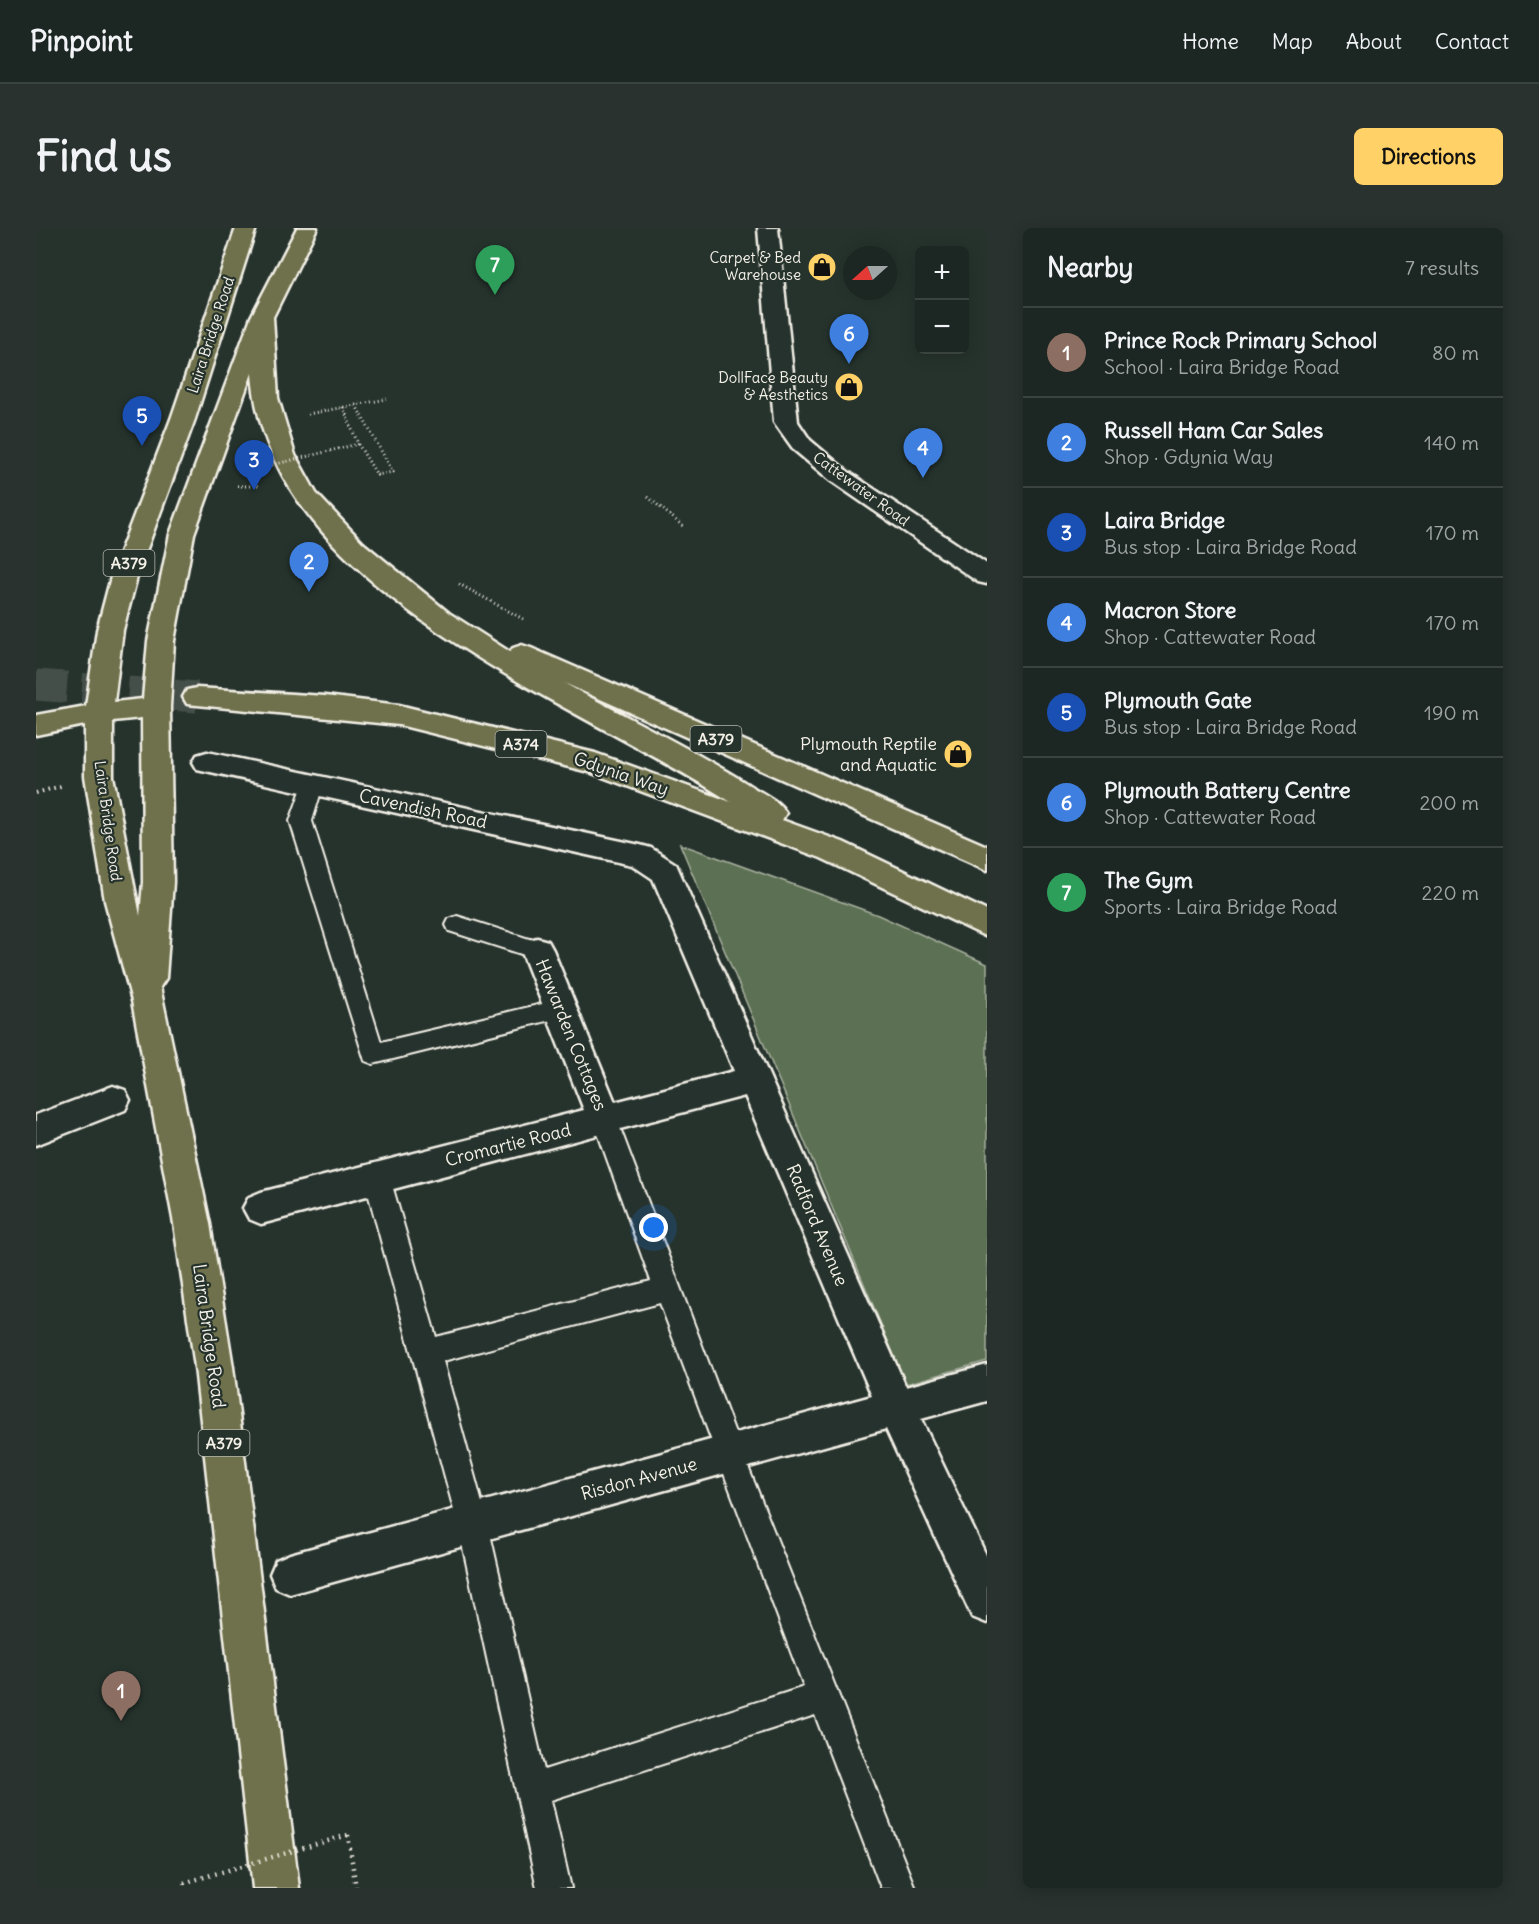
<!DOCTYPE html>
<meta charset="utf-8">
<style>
:root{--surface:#1c2622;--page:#29322f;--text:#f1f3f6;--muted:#a0a5a5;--line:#3a4340;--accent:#ffd166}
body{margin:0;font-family:Delius,sans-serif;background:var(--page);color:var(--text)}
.controls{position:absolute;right:18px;top:18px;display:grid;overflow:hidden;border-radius:9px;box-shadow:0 3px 15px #0003}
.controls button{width:54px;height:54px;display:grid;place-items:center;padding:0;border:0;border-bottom:2px solid var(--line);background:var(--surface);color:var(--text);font:30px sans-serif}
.compass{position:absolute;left:807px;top:18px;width:54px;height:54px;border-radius:50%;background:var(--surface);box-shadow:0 3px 15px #0003;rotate:249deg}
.you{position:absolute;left:618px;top:1000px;width:21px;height:21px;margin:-15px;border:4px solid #fff;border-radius:50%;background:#1a73e8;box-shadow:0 0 0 9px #1a73e833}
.badge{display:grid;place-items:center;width:39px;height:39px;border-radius:50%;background:var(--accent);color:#fff;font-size:20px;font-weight:700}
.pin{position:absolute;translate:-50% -50px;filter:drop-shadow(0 2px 3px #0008)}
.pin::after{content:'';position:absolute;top:32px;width:21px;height:18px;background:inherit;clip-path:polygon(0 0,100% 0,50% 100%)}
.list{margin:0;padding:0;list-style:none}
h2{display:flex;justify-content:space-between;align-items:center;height:78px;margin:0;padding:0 24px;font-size:26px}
h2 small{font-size:20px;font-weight:400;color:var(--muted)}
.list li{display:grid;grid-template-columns:39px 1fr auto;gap:18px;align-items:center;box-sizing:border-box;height:90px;padding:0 24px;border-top:2px solid var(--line)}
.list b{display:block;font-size:22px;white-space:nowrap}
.list p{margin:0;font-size:20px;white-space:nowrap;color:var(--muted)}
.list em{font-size:20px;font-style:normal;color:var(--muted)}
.map{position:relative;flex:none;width:951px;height:1660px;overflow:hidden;border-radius:9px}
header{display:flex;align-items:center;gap:36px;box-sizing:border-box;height:84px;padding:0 30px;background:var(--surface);border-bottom:2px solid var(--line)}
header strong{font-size:28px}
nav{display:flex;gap:33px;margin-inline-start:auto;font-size:21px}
.intro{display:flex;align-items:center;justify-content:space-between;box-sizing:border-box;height:144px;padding:0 36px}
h1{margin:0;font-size:42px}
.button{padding:15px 27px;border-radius:9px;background:var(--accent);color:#111;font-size:21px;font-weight:700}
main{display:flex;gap:36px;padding:0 36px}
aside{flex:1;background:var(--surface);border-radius:9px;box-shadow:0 3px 15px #0003}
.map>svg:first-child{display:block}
</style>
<header>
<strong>Pinpoint</strong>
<nav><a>Home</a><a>Map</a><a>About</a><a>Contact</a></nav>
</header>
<div class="intro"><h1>Find us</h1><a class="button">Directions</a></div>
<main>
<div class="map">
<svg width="951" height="1660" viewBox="0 0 951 1660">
<rect width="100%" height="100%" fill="#26332d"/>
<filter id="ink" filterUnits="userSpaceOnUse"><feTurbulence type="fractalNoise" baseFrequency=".0167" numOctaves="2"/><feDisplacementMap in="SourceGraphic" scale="12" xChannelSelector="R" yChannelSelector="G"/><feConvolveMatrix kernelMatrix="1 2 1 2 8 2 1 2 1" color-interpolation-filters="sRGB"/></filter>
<g filter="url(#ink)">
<path fill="#5b7053" stroke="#a8b09e" stroke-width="1.5" d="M 644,616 L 842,687 L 951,736 L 951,1133 L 870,1156 Z"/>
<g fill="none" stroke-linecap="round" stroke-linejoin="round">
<path stroke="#455049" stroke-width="31" stroke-dasharray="31 15" stroke-linecap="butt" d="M 0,457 L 161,469"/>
<g stroke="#f4f1e8" stroke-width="4">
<path id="lane" d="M 277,549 L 284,552 L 287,557 L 276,593 L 345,814 L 523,772 L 531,774 L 535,781 L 531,788 L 337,836 L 329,833 L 254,593 L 267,557 L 270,552 Z
M 421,688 L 509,716 L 512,722 L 509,728 L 501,731 L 413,703 L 410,697 L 413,691 Z
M 569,881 L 578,885 L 581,892 L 707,1226 L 879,1660 L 845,1660 L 779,1487 L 515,1572 L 535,1660 L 501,1660 L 422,1297 L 328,950 L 332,942 L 341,939 L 350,942 L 354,950 L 400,1109 L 615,1053 L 557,892 L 560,885 ZM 624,1075 L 768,1459 L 508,1542 L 452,1297 L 407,1133 Z"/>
</g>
<g stroke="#f4f1e8" stroke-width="5">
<path id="street" d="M 722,0 L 742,0 L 762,194 L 774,212 L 811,243 L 951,336 L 951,356 L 942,354 L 795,253 L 758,222 L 738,194 Z
M 171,524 L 604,617 L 615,620 L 640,636 L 870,1159 L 951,1137 L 951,1173 L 885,1191 L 951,1329 L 951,1395 L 936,1389 L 850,1201 L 254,1366 L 240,1360 L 234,1346 L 240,1332 L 254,1326 L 836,1168 L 709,868 L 225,996 L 213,991 L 207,980 L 213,969 L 225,964 L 548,882 L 485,722 L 490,713 L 501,710 L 512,713 L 517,722 L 579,874 L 698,843 L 617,651 L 596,637 L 161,541 L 157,534 L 161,527 Z
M 77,858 L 89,862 L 94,872 L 89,882 L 0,917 L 0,887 Z"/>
</g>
<g stroke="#f4f1e8" stroke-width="5">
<path id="primary" d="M 200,0 L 220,0 L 159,191 L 102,345 L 87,402 L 78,474 L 107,471 L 112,413 L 134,306 L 215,89 L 261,0 L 281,0 L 237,89 L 242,170 L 259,227 L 280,265 L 327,315 L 413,385 L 474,424 L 477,420 L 486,417 L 495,420 L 951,618 L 951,642 L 528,455 C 589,489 651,518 710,555 C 723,564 742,571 750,585 L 746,592 L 807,614 L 951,683 L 951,709 L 785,630 L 553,544 L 363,497 L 151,476 L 147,469 L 151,462 L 161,460 L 289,468 L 363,477 L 559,525 L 695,574 C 537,472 231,364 216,145 L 158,306 L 138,413 L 134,479 L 137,654 L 130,750 L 124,759 L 174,996 L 197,1139 L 263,1660 L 217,1660 L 159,1139 L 138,996 L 96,773 L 69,673 L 49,548 L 49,497 L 0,507 L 0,487 L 50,478 L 61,402 L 76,345 L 135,191 ZM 106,490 L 107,654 L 104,688 L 77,548 L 77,493 Z"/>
</g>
<path stroke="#f4f1e8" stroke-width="3" stroke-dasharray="1 3" stroke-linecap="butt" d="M 307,179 L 322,216 L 341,247 L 357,244 L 319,176
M 272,186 L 351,171
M 201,258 L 225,258
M 612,269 L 648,299
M 423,356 L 487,391"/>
<path stroke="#f4f1e8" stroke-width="4" stroke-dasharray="1.5 4.5" stroke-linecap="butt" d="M 0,565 L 25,558"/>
<path stroke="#f4f1e8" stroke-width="4.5" stroke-dasharray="1.5 5" stroke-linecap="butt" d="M 312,1607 L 320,1660
M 148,1655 L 149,1660"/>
<use href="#lane" fill="#26332d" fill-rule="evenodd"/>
<use href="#street" fill="#26332d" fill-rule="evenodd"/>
<use href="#primary" fill="#6e714b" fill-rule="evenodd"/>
<path stroke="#f4f1e8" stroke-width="3" stroke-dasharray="1 3" stroke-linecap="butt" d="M 232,238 L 322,216"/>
<path stroke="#f4f1e8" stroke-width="4.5" stroke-dasharray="1.5 5" stroke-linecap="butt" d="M 148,1655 L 312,1607"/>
</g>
</g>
<defs>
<g id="shop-disc" transform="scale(1.5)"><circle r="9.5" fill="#ffd166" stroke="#26332d"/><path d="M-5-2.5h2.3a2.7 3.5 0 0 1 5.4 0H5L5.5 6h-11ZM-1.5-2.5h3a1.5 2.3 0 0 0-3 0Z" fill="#111"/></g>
</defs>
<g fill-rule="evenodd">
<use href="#shop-disc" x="786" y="39"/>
<use href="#shop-disc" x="813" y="159"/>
<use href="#shop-disc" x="922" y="526"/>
</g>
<g text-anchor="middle" stroke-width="4.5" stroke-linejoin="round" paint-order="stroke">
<g font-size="15" fill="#f4f1e8" stroke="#26332d" text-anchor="end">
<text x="765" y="35">Carpet &amp; Bed<tspan x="765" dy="17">Warehouse</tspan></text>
<text x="792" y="155">DollFace Beauty<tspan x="792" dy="17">&amp; Aesthetics</tspan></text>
</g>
<g font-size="15" fill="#f4f1e8" stroke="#26332d">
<text transform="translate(175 107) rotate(-72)" y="5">Laira Bridge Road</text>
<text transform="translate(825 261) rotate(36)" y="5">Cattewater Road</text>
<text transform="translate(72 593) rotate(82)" y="5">Laira Bridge Road</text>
</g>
<g fill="#26332d" stroke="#b6b8b0" stroke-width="1.5">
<rect x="67.5" y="322" width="51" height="26" rx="4.5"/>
<rect x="654.5" y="498" width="51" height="26" rx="4.5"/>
<rect x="459.5" y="503" width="51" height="26" rx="4.5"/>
<rect x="162.5" y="1202" width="51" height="26" rx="4.5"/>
</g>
<g font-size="16" font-weight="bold" fill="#f4f1e8">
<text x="93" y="341">A379</text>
<text x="680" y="517">A379</text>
<text x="485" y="522">A374</text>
<text x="188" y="1221">A379</text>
</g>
<g font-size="18" fill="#f4f1e8" stroke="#26332d" text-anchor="end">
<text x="901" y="522">Plymouth Reptile<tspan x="901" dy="21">and Aquatic</tspan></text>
</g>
<g font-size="18" fill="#f4f1e8" stroke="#26332d">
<text transform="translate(585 546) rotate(19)" y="6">Gdynia Way</text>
<text transform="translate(387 581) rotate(12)" y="6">Cavendish Road</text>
<text transform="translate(535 807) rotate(68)" y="6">Hawarden Cottages</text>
<text transform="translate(472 917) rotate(-14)" y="6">Cromartie Road</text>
<text transform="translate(781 997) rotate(67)" y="6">Radford Avenue</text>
<text transform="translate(173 1108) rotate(82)" y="6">Laira Bridge Road</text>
<text transform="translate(603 1251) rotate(-15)" y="6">Risdon Avenue</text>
</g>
</g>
</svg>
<div class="controls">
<button>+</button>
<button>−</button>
</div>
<svg class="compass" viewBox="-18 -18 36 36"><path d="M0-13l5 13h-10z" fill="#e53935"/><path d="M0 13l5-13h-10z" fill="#a0a5a5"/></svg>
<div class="you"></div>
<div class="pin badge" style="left:85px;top:1493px;background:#8d6e63">1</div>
<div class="pin badge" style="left:273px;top:364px;background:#3f7fe0">2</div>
<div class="pin badge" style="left:218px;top:262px;background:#1a4fb4">3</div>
<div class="pin badge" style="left:887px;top:250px;background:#3f7fe0">4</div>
<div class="pin badge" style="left:106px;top:218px;background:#1a4fb4">5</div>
<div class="pin badge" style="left:813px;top:136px;background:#3f7fe0">6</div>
<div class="pin badge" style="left:459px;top:67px;background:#2e9e5b">7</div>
</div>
<aside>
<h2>Nearby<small>7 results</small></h2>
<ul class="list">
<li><span class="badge" style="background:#8d6e63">1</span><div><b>Prince Rock Primary School</b><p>School · Laira Bridge Road</p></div><em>80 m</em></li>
<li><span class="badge" style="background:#3f7fe0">2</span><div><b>Russell Ham Car Sales</b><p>Shop · Gdynia Way</p></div><em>140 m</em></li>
<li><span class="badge" style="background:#1a4fb4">3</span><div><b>Laira Bridge</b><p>Bus stop · Laira Bridge Road</p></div><em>170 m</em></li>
<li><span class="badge" style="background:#3f7fe0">4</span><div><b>Macron Store</b><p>Shop · Cattewater Road</p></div><em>170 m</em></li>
<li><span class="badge" style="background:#1a4fb4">5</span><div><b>Plymouth Gate</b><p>Bus stop · Laira Bridge Road</p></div><em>190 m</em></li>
<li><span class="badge" style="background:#3f7fe0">6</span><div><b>Plymouth Battery Centre</b><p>Shop · Cattewater Road</p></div><em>200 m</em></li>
<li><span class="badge" style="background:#2e9e5b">7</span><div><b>The Gym</b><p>Sports · Laira Bridge Road</p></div><em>220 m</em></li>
</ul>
</aside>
</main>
